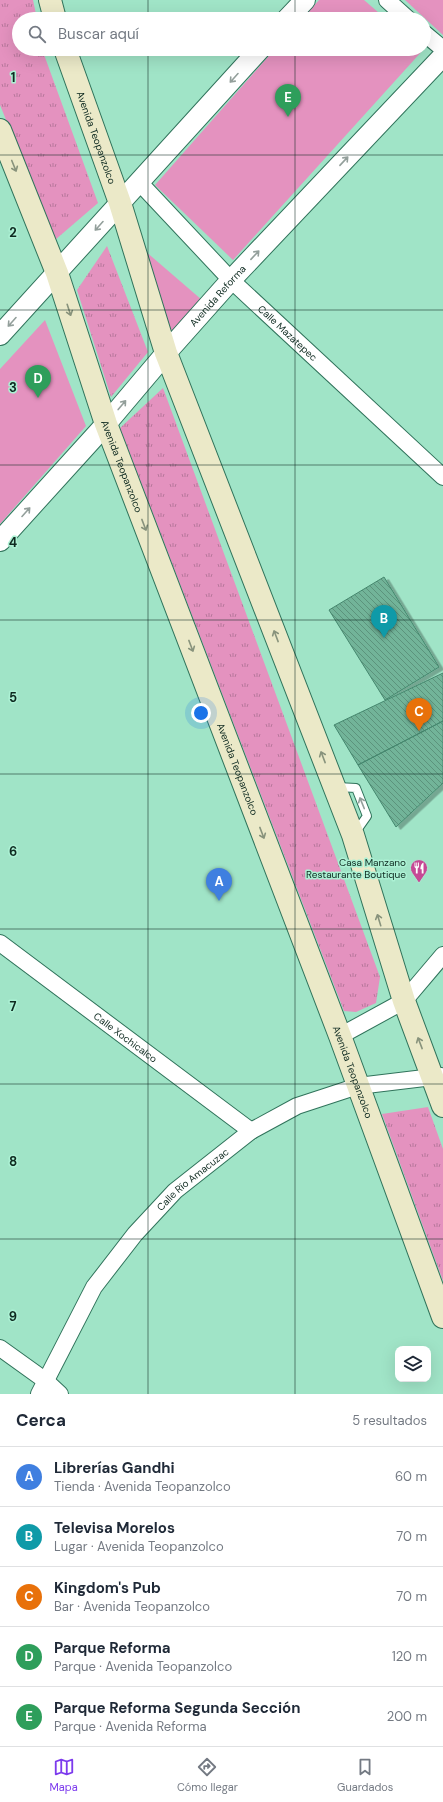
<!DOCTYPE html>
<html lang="es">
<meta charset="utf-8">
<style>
:root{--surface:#fff;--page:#f2f2f3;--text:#1f2937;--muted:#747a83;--line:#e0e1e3;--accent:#7c3aed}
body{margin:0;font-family:"DM Sans",sans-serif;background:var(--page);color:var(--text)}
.controls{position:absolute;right:12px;bottom:12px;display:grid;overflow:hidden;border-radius:8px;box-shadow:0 4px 16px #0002}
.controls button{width:36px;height:36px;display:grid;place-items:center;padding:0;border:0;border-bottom:1px solid var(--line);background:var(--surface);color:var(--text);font:20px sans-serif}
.you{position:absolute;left:201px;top:713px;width:14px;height:14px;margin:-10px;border:3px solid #fff;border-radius:50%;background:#1a73e8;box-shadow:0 0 0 6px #1a73e833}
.badge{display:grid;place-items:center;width:26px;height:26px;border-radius:50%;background:var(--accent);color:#fff;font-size:13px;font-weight:700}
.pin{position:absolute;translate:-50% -33px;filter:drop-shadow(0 1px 2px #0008)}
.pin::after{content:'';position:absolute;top:21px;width:14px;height:12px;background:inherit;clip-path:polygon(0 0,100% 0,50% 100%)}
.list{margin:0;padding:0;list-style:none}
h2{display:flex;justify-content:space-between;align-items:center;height:52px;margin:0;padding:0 16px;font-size:17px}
h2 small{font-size:13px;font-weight:400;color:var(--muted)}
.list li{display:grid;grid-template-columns:26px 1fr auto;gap:12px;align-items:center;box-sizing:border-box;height:60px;padding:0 16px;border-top:1px solid var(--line)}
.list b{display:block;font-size:15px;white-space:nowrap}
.list p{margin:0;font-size:13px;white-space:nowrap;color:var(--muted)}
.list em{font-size:13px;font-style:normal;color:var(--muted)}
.icon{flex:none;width:22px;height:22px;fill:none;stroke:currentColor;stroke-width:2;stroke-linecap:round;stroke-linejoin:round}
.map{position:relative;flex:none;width:443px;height:1394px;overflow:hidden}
.search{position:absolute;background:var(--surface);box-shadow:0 4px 16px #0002;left:12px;right:12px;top:12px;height:44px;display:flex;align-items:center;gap:10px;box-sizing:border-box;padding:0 14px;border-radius:22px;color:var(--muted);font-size:15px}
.sheet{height:352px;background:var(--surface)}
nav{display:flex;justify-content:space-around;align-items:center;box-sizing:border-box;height:56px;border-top:1px solid var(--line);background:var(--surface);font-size:11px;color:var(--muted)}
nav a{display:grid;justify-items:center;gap:2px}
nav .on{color:var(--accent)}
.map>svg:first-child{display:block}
</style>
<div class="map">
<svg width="443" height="1394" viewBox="0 0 443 1394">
<defs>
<pattern id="grass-tufts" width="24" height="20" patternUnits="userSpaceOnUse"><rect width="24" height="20" fill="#e492bf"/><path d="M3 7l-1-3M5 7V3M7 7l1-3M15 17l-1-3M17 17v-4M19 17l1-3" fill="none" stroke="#b7779b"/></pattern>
<pattern id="building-back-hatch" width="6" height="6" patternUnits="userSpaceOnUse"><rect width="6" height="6" fill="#72b499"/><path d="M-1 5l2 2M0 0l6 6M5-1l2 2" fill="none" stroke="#5c937c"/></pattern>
<filter id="shadow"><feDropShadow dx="4.5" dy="2.5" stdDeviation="0" flood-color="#0004"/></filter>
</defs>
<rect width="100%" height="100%" fill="#a0e4c7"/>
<path fill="url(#grass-tufts)" d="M 0,0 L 33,0 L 37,19 L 19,19 L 19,49 L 42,49 L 98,203 L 55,240 L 0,105 Z
M 107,246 L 148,352 L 111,397 L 77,290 Z
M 163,388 L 380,977 L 376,1003 L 356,1012 L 344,1011 L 120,428 Z
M 428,1107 L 443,1149 L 443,1281 L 382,1114 Z"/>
<path fill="#e492bf" d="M 319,0 L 364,0 L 386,19 L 302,19 Z
M 405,0 L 443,0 L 443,35 Z
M 275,49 L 423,50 L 233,260 L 155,185 Z
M 137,244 L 202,300 L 169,339 Z
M 45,320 L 86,426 L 0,524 L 0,369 Z"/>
<path fill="url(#building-back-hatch)" stroke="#45876e" filter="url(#shadow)" d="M 384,577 L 439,667 L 385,700 L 329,610 Z
M 443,673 L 443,721 L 358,765 L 334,725 Z
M 443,721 L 443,783 L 396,827 L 358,765 Z"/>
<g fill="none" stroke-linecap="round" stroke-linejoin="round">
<g stroke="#30735b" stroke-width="10">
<path id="service" d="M 337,787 L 356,788 L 367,816 L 355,833"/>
</g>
<g stroke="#30735b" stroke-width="18">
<g id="minor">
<path d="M 387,0 L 408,19"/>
<path d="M 424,33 L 443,49"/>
<path id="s1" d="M 139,182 L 231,280 L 443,477"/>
<path id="s2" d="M 0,943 L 251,1131"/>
<path d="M 340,1036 L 404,1001 L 443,955"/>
<path d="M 0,1348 L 46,1381 L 60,1394"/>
<path id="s3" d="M 39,1394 L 94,1287 L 135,1234 L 175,1191 L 251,1131 L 297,1106 L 358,1086 L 441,1076"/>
</g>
</g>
<g stroke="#30735b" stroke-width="22">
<g id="tertiary">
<path d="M 287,19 L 305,0"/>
<path d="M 0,335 L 260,49"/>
<path id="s4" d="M 0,541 L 106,424 L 166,353 L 231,280 L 443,56"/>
</g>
</g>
<g stroke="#30735b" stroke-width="24">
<g id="secondary">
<path d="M 50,0 L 55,19"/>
<path id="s5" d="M 65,49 L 120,203 L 166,353 L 353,835 L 404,1001 L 443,1106"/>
<path id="s6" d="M 0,130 L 57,273 L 106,424 L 340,1036 L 443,1317"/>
</g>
</g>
<use href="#service" stroke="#fff" stroke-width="8"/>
<use href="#minor" stroke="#fff" stroke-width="16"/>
<use href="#tertiary" stroke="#fff" stroke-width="20"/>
<use href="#secondary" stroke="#ebe9c8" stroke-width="22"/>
</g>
<defs><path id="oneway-shaft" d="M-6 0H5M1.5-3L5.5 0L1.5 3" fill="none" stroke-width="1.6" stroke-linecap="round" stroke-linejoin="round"/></defs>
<g stroke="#939f9b">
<use href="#oneway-shaft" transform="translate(234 78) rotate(132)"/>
<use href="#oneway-shaft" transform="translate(344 161) rotate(-47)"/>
<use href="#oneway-shaft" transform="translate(99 226) rotate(132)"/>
<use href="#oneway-shaft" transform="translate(255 255) rotate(-47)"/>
<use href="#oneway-shaft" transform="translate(12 322) rotate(132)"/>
<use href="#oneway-shaft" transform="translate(122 405) rotate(-50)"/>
<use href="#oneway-shaft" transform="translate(26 512) rotate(-48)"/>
<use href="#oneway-shaft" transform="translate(362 803) rotate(-112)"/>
</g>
<g stroke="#88937c">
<use href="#oneway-shaft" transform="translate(14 166) rotate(68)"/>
<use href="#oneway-shaft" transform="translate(69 310) rotate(72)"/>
<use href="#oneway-shaft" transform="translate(144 525) rotate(69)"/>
<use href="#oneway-shaft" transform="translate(276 636) rotate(-111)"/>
<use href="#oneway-shaft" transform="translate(191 646) rotate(69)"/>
<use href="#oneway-shaft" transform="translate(323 757) rotate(-111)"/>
<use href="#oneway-shaft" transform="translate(262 833) rotate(69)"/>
<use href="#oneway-shaft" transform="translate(379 920) rotate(-107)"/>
<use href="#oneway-shaft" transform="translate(420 1043) rotate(-111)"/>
</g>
<path fill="none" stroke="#0e2a20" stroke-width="1" stroke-opacity="0.55" d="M 148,0 L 148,19M 295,0 L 295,19M 148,49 L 148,1394M 295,49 L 295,1394M 0,155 L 443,155M 0,310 L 443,310M 0,465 L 443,465M 0,620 L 443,620M 0,774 L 443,774M 0,929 L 443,929M 0,1084 L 443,1084M 0,1239 L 443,1239"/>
<defs>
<g id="restaurant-pin" transform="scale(0.9)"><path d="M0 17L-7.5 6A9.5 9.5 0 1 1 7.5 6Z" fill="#c64895" stroke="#acf1d4"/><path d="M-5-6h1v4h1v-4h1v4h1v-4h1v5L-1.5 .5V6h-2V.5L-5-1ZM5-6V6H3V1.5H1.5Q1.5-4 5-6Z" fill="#fff"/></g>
</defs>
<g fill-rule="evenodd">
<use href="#restaurant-pin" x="419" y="868"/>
</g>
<g text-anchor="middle" stroke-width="3" stroke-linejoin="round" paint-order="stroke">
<g font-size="10" fill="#0e2a20" stroke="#acf1d4">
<text dy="4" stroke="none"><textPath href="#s5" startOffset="94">Avenida Teopanzolco</textPath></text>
<text dy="4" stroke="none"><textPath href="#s4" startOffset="328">Avenida Reforma</textPath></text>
<text dy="4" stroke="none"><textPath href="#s1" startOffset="212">Calle Mazatepec</textPath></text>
<text dy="4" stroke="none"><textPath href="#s6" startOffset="358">Avenida Teopanzolco</textPath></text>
<text dy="4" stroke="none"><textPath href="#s6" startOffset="682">Avenida Teopanzolco</textPath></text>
<text dy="4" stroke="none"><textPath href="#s2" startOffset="157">Calle Xochicalco</textPath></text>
<text dy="4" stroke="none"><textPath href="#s6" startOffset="1006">Avenida Teopanzolco</textPath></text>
<text dy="4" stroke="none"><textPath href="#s3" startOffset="267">Calle Río Amacuzac</textPath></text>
</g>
<g font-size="10" fill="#0e2a20" stroke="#acf1d4" text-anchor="end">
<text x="406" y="866">Casa Manzano<tspan x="406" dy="12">Restaurante Boutique</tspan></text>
</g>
</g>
<g font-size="13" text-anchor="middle" font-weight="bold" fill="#0e2a20" stroke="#acf1d4" stroke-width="3" stroke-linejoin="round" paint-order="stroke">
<text x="13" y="82">1</text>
<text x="13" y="237">2</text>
<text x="13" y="392">3</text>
<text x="13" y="547">4</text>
<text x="13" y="702">5</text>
<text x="13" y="856">6</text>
<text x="13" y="1011">7</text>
<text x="13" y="1166">8</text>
<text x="13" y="1321">9</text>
</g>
</svg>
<div class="controls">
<button><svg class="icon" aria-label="layers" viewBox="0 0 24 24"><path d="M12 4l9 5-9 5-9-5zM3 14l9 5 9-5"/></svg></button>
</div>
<div class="you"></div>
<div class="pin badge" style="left:219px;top:901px;background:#3f7fe0">A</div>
<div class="pin badge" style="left:384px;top:638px;background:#0f9aa8">B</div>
<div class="pin badge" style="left:419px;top:731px;background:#e8710a">C</div>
<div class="pin badge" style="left:38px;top:398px;background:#2e9e5b">D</div>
<div class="pin badge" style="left:288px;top:117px;background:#2e9e5b">E</div>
<div class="search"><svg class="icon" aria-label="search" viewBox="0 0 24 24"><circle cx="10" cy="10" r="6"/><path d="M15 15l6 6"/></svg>Buscar aquí</div>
</div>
<section class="sheet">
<h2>Cerca<small>5 resultados</small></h2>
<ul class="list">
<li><span class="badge" style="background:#3f7fe0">A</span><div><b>Librerías Gandhi</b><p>Tienda · Avenida Teopanzolco</p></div><em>60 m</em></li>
<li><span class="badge" style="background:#0f9aa8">B</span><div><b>Televisa Morelos</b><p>Lugar · Avenida Teopanzolco</p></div><em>70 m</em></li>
<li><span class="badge" style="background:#e8710a">C</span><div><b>Kingdom's Pub</b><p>Bar · Avenida Teopanzolco</p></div><em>70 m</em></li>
<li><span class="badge" style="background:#2e9e5b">D</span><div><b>Parque Reforma</b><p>Parque · Avenida Teopanzolco</p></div><em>120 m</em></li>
<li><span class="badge" style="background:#2e9e5b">E</span><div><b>Parque Reforma Segunda Sección</b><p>Parque · Avenida Reforma</p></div><em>200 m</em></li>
</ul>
</section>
<nav>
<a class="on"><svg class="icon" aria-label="map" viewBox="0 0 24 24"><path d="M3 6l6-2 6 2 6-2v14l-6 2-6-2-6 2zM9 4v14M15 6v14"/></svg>Mapa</a>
<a><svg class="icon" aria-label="directions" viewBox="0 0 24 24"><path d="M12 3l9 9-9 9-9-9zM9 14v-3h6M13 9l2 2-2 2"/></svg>Cómo llegar</a>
<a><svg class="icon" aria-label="saved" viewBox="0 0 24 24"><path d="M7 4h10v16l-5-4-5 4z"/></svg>Guardados</a>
</nav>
